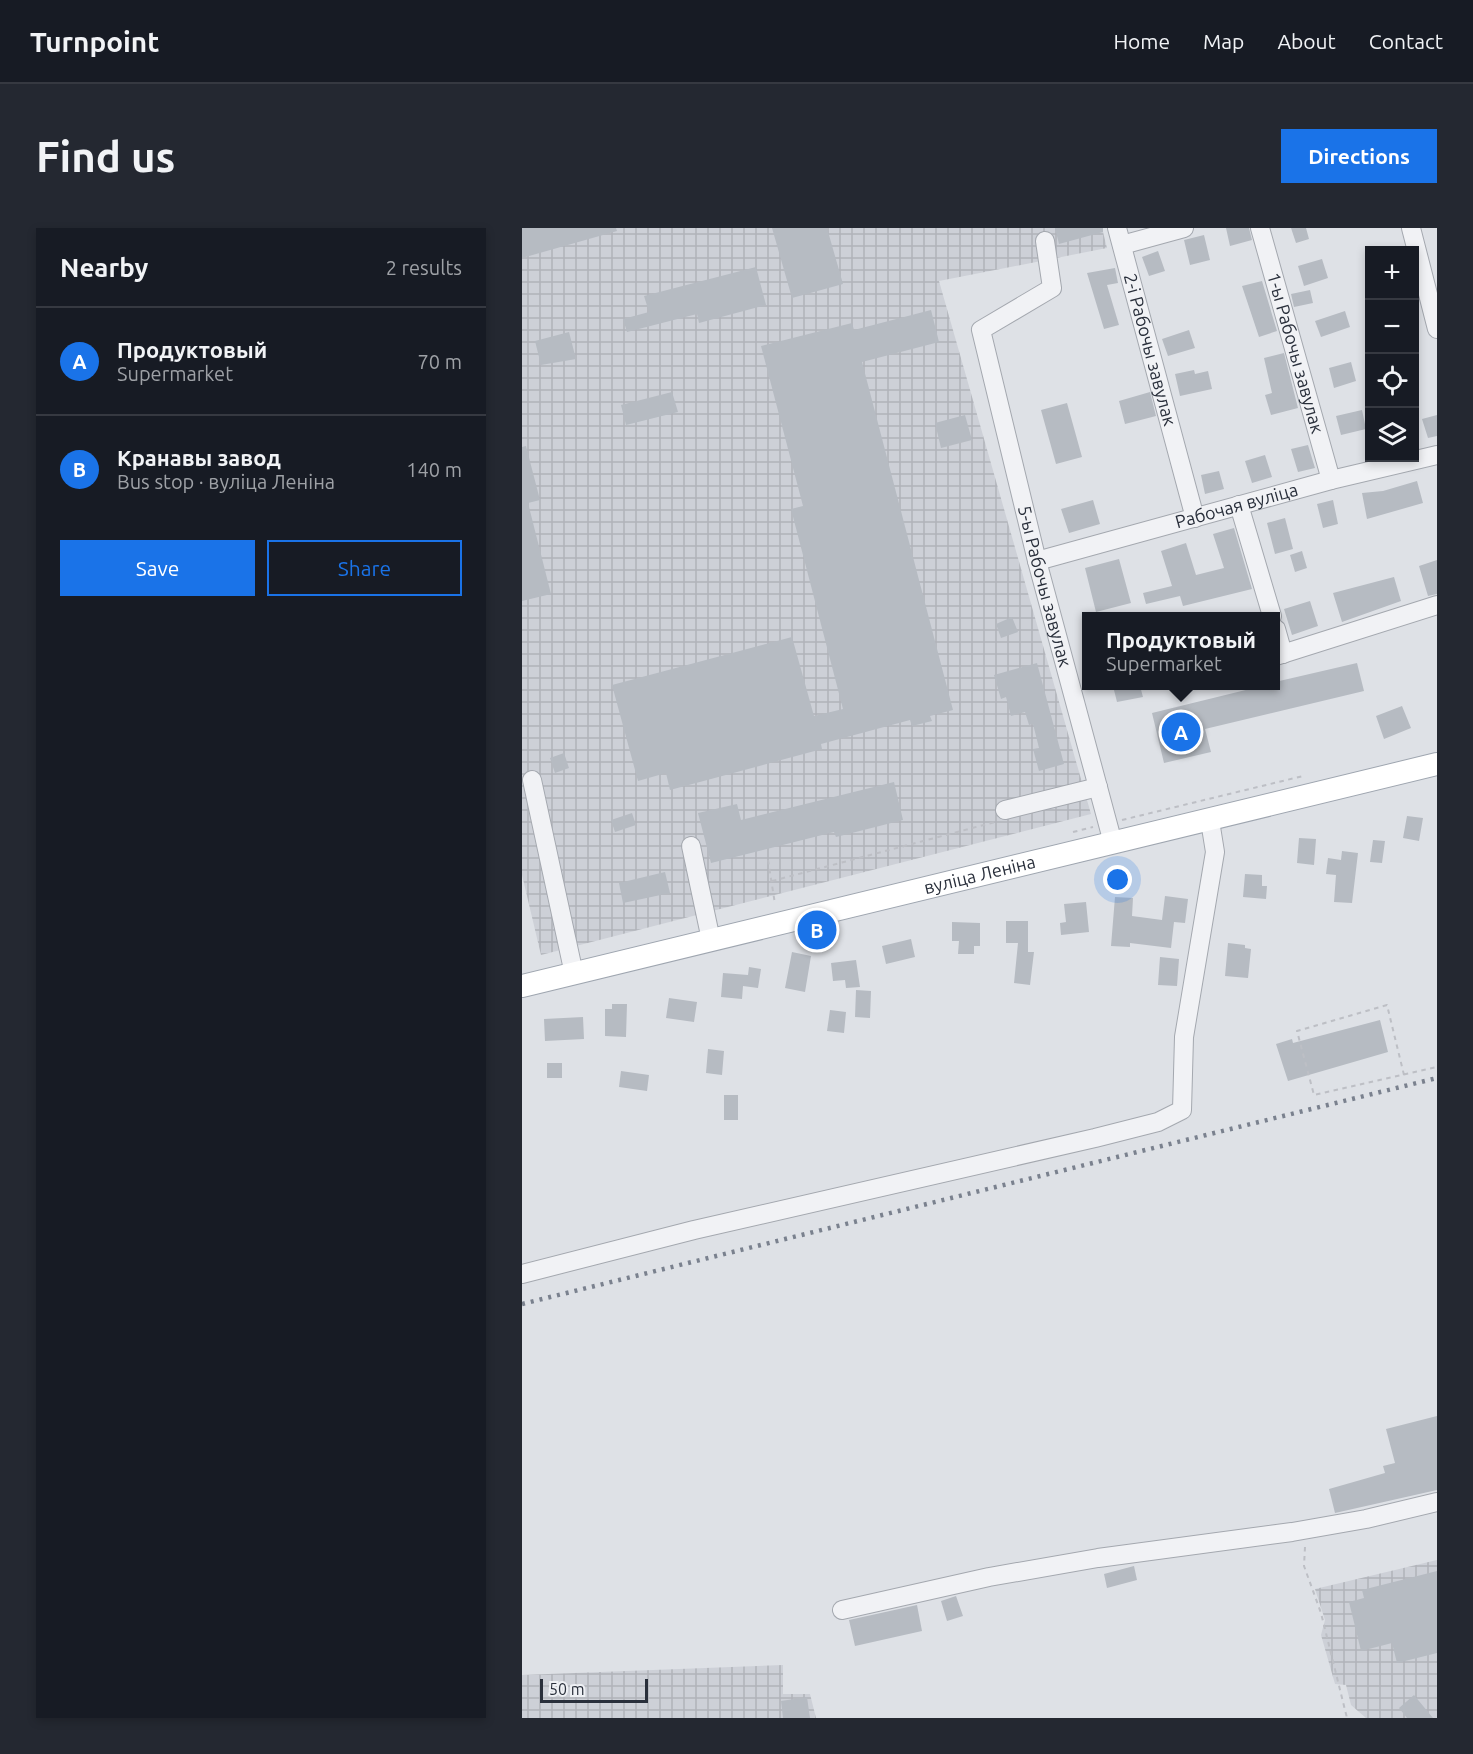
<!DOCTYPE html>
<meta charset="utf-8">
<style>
:root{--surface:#171b24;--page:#242831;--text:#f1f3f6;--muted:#9ea1a6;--line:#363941;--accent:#1a73e8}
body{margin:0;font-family:Ubuntu,sans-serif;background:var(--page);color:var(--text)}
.controls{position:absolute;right:18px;top:18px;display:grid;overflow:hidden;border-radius:0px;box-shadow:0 3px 9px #0003}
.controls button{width:54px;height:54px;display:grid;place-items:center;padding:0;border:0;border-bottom:2px solid var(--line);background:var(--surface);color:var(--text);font:30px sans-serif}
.scale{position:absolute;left:18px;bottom:15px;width:108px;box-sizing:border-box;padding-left:6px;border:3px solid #292f3b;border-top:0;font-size:16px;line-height:21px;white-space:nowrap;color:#292f3b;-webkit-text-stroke:4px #eef0f4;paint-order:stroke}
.you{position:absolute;left:596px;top:652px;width:21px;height:21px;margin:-15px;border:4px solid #fff;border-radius:50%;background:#1a73e8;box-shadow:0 0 0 9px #1a73e833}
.badge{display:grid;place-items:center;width:39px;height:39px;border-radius:50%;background:var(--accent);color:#fff;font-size:20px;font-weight:700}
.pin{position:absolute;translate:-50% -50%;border:3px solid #fff;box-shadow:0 2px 6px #0006}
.popup{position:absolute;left:560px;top:384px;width:198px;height:78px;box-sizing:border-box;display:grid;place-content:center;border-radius:0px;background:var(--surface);filter:drop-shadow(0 2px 4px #0005);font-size:20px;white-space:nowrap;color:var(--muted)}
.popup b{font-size:22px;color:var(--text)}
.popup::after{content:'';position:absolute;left:50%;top:100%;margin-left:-12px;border:12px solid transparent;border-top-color:var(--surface)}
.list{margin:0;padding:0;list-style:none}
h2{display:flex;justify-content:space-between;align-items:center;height:78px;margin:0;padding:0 24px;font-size:26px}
h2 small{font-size:20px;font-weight:400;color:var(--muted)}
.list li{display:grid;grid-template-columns:39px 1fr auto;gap:18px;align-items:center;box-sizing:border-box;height:108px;padding:0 24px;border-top:2px solid var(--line)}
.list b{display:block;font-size:22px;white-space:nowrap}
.list p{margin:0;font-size:20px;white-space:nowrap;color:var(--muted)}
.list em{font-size:20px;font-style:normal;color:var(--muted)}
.actions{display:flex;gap:12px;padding:18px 24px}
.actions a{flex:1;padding:14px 0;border:2px solid var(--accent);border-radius:0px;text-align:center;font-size:21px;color:var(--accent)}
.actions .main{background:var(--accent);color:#fff}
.icon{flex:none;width:33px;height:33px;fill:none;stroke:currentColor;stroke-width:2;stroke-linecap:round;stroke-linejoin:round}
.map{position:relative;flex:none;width:915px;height:1490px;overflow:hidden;border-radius:0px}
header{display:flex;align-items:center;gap:36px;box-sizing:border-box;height:84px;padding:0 30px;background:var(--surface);border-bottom:2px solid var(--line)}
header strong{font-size:28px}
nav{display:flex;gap:33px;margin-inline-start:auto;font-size:21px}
.intro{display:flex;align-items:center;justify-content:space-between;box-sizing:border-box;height:144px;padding:0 36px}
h1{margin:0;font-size:42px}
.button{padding:15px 27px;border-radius:0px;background:var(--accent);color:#fff;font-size:21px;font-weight:700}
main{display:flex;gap:36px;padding:0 36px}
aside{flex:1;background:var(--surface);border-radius:0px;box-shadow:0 3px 9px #0003}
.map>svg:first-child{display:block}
</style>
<header>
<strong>Turnpoint</strong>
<nav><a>Home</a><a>Map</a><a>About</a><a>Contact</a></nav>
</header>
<div class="intro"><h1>Find us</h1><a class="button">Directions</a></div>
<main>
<aside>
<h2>Nearby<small>2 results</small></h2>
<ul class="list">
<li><span class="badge">A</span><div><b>Продуктовый</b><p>Supermarket</p></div><em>70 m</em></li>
<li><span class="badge">B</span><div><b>Кранавы завод</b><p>Bus stop · вуліца Леніна</p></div><em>140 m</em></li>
</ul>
<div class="actions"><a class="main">Save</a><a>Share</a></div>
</aside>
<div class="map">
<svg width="915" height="1490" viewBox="0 0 915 1490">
<defs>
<pattern id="industrial-grid" width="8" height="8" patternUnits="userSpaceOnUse" patternTransform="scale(1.5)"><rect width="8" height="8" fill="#cdd0d7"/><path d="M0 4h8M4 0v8" fill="none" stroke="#b0b3b9"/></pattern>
</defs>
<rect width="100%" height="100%" fill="#dee1e6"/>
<path fill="url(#industrial-grid)" d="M 0,0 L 580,0 L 585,20 L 417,53 L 569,586 L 19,727 L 0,647 Z
M 915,1332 L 915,1490 L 844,1490 L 829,1477 L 824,1457 L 813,1456 L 799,1407 L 803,1392 L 793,1361 Z
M 261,1437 L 261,1466 L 288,1466 L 294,1490 L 0,1490 L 0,1447 Z"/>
<path fill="#b6bbc2" d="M 0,0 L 94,0 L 95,3 L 0,30 Z
M 250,0 L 305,0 L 321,56 L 270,70 Z
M 533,0 L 581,0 L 581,4 L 537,16 Z
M 704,0 L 727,0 L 730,12 L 708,18 Z
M 769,0 L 784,0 L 787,11 L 774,15 Z
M 682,7 L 688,32 L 668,37 L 662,12 Z
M 636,23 L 643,43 L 627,48 L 620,29 Z
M 800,31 L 806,50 L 782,58 L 776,38 Z
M 234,39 L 244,77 L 177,95 L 175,86 L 105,104 L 101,91 L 127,84 L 122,68 Z
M 593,40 L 596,55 L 585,57 L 597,97 L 582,101 L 565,45 Z
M 740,53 L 755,103 L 737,109 L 720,58 Z
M 788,62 L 791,75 L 772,79 L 769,66 Z
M 409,82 L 417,114 L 340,134 L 431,482 L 408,488 L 410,493 L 390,498 L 388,492 L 299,516 L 300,521 L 148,562 L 144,545 L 116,553 L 90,457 L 270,409 L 292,488 L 321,481 L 269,281 L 281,278 L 239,118 L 330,95 L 332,102 Z
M 823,83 L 828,99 L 799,109 L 793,93 Z
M 667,102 L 673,120 L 646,128 L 640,111 Z
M 47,104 L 54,131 L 19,137 L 13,113 Z
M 762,125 L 776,180 L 749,187 L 743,167 L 750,165 L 742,130 Z
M 829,134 L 834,153 L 812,160 L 807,140 Z
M 672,142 L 673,146 L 686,143 L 690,161 L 658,168 L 653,146 Z
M 150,164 L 156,184 L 104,197 L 99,177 Z
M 628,164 L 634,188 L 603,196 L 597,173 Z
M 545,175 L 560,229 L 534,236 L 519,182 Z
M 840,182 L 844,201 L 819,207 L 814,188 Z
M 443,187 L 450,212 L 419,220 L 413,195 Z
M 915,187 L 915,208 L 906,210 L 900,191 Z
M 786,217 L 793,240 L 776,244 L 769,221 Z
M 4,218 L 18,272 L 6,275 L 29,366 L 0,373 L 0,219 Z
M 743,227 L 750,249 L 730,255 L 723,233 Z
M 697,243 L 702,261 L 683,266 L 679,247 Z
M 895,253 L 901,275 L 845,291 L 840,265 L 861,263 Z
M 571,272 L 578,296 L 547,305 L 539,281 Z
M 811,272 L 816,296 L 801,300 L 795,276 Z
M 763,290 L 771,321 L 753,326 L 745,295 Z
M 712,300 L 730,361 L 661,378 L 658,368 L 624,376 L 621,365 L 650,358 L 639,323 L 664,315 L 674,347 L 702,340 L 691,306 Z
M 780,323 L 785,340 L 773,344 L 768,327 Z
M 597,331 L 609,375 L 574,384 L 563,340 Z
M 915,332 L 915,366 L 906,368 L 897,338 Z
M 872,349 L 879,373 L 820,394 L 811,365 Z
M 788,373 L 796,398 L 770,407 L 762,381 Z
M 490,389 L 496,404 L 479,410 L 474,396 Z
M 515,435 L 542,536 L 517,543 L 511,521 L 517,520 L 511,496 L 507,497 L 503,484 L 489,488 L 484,469 L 479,471 L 472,447 Z
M 835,435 L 842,463 L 683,501 L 689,524 L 642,535 L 630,485 L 740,458 L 753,458 L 753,454 Z
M 591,458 L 618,458 L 621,469 L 595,474 Z
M 880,478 L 889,500 L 862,511 L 854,488 Z
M 42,525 L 47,540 L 33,545 L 28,530 Z
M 372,554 L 381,592 L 314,609 L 312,604 L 189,635 L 176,585 L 215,576 L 219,592 Z
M 110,585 L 114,597 L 93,604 L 89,592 Z
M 885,588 L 901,590 L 897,613 L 881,610 Z
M 777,610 L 794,611 L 792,637 L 775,635 Z
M 851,612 L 863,613 L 860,635 L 848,634 Z
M 820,623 L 836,625 L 830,675 L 812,674 L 814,647 L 804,646 L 806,630 L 819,632 Z
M 143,644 L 148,665 L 101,675 L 97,655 Z
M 723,646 L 740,647 L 740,658 L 745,658 L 744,671 L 721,669 Z
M 643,668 L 666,671 L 663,695 L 652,694 L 649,720 L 608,715 L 608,719 L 589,718 L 593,669 L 611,670 L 610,688 L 640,692 Z
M 564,674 L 567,704 L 539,707 L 538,695 L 544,694 L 542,676 Z
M 484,693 L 506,693 L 506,724 L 512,724 L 508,757 L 492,755 L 496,715 L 484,715 Z
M 430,694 L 458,695 L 458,718 L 452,718 L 452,726 L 436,726 L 437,713 L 430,713 Z
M 389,711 L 393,729 L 364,736 L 360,718 Z
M 706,715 L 723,717 L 723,720 L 729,721 L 726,750 L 703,748 Z
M 270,724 L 289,728 L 283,764 L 263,760 Z
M 638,729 L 657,731 L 655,758 L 636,757 Z
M 334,732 L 338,759 L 324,760 L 323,752 L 311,753 L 309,735 Z
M 227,739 L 239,741 L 236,760 L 221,758 L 220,771 L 199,769 L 201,745 L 226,747 Z
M 334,762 L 349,763 L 348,790 L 333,789 Z
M 147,770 L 175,774 L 172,794 L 144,790 Z
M 90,776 L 105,776 L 104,809 L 83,808 L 83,781 L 90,781 Z
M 308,782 L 324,784 L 322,805 L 305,803 Z
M 61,789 L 62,811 L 23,813 L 22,791 Z
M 858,792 L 866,824 L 766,853 L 754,816 L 770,811 L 771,815 Z
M 186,821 L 202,823 L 200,847 L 184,845 Z
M 25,835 L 40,835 L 40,850 L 25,850 Z
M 99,843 L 127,847 L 125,863 L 97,859 Z
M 202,867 L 216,867 L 216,892 L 202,892 Z
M 915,1188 L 915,1262 L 813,1285 L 807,1261 L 863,1245 L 861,1238 L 873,1235 L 864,1201 Z
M 612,1338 L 615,1352 L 585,1360 L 582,1346 Z
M 915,1343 L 915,1425 L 875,1435 L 870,1415 L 839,1423 L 827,1374 L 842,1370 L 840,1362 Z
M 434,1368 L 441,1388 L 425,1393 L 419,1373 Z
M 395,1377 L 400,1403 L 333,1418 L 327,1392 Z
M 892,1467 L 911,1490 L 885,1490 L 877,1480 Z
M 285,1469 L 288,1490 L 261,1490 L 259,1473 Z"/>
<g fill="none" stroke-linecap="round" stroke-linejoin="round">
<g stroke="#a4a8af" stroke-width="20">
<g id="minor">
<path id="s1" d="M 595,0 L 673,290"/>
<path id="s2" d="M 738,0 L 809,252"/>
<path d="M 889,0 L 915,101"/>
<path id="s3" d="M 523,13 L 530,60 L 459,102 L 515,333 L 591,615"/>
<path d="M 600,17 L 662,0"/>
<path d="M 717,277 L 750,388"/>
<path id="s4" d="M 515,333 L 809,252 L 915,227"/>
<path d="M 754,401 L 761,426"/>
<path d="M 754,428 L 915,377"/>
<path d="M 10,552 L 52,746"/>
<path d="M 483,582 L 576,559"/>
<path d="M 169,618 L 189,712"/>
<path d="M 0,1046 L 172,1002 L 573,910 L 636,894 L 660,882 L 662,809 L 693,624 L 688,593"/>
<path d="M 320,1382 L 467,1349 L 576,1330 L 770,1304 L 844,1291 L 915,1274"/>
</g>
</g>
<g stroke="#9fa6b0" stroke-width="24">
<g id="major">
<path id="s5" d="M 0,758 L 915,536"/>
</g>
</g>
<path stroke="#bdbfc5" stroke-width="2" stroke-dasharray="4.5 4.5" stroke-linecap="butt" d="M 600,592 L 781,548
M 551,604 L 571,599
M 246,632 L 253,676
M 250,653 L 473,594
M 882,847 L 865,777 L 775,803 L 792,867 L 915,839
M 783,1319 L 782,1338 L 799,1385 L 825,1490"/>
<use href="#minor" stroke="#f1f2f5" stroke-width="18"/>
<use href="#major" stroke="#fff" stroke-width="22"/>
<path stroke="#7a818e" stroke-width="4.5" stroke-dasharray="3 6" stroke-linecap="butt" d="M 0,1076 L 915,850"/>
</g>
<g text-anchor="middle" stroke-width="4.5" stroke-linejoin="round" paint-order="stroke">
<g font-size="18" fill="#292f3b" stroke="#eef0f4">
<text dy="6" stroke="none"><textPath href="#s1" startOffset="126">2-і Рабочы завулак</textPath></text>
<text dy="6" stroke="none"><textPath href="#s2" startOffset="130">1-ы Рабочы завулак</textPath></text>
<text dy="6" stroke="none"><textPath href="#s4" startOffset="207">Рабочая вуліца</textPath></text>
<text dy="6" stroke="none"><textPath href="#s3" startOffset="394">5-ы Рабочы завулак</textPath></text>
<text dy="6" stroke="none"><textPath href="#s5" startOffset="471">вуліца Леніна</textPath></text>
</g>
</g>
</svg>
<div class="controls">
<button>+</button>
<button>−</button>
<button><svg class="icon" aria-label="locate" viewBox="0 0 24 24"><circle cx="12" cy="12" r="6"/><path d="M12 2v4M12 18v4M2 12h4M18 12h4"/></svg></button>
<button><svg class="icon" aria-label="layers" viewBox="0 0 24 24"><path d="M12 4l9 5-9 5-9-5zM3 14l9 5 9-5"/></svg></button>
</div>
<div class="scale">50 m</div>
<div class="you"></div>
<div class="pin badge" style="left:659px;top:504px">A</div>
<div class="popup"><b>Продуктовый</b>Supermarket</div>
<div class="pin badge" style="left:295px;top:702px">B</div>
</div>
</main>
